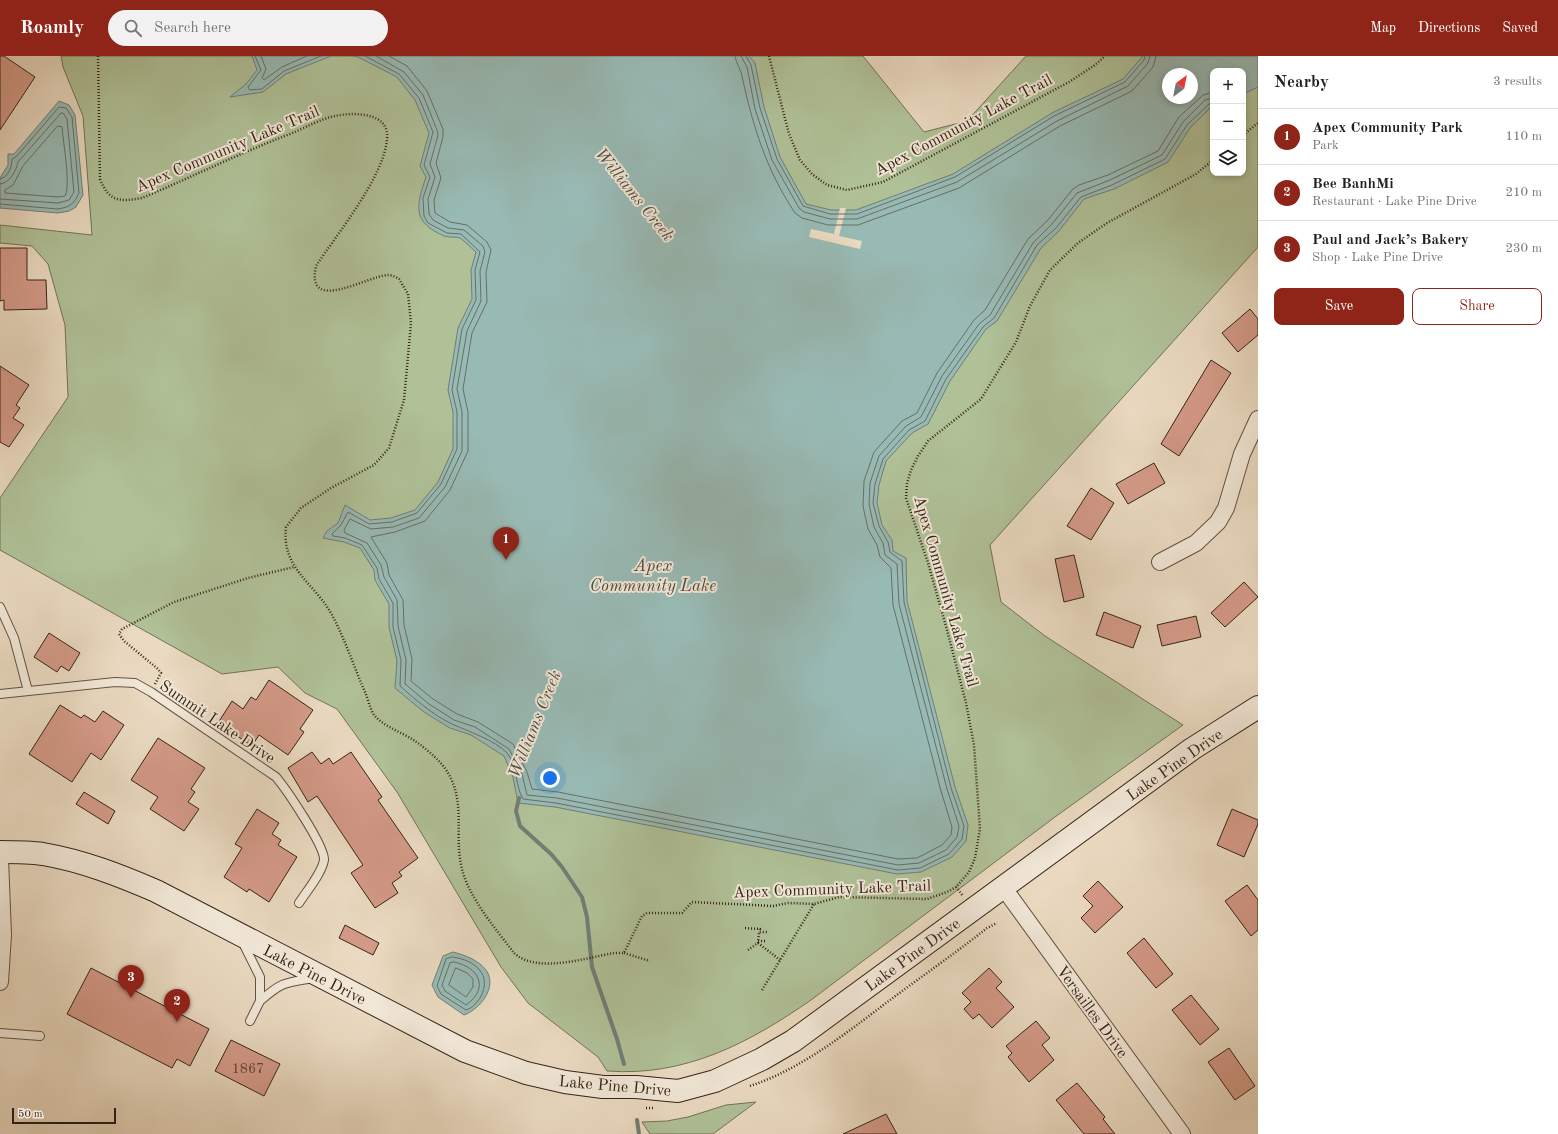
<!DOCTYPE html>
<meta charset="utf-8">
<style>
:root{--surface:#fff;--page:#f2f2f2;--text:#202124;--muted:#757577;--line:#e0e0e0;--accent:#8f2418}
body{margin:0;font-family:"Old Standard TT",serif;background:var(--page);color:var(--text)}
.controls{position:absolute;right:12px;top:12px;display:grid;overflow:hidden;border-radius:8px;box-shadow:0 2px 6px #0003}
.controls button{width:36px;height:36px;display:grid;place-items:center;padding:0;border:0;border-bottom:1px solid var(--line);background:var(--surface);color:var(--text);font:20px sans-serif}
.compass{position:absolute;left:1162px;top:12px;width:36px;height:36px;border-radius:50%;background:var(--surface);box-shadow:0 2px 6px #0003;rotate:32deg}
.scale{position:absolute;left:12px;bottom:10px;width:104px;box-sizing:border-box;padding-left:4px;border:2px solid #372417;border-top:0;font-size:11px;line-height:14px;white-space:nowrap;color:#372417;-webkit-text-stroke:3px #f1e7d7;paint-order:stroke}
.you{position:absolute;left:550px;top:722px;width:14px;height:14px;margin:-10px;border:3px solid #fff;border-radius:50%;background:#1a73e8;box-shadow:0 0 0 6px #1a73e833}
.badge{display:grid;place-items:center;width:26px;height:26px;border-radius:50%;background:var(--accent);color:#fff;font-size:13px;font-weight:700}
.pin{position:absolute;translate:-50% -33px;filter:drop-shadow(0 1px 2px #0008)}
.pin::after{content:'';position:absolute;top:21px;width:14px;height:12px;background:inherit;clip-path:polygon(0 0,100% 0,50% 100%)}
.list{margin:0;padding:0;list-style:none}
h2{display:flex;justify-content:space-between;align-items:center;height:52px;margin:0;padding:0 16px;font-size:17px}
h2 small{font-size:13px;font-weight:400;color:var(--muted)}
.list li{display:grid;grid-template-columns:26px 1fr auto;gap:12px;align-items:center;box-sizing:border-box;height:56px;padding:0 16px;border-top:1px solid var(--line)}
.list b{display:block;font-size:15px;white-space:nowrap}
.list p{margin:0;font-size:13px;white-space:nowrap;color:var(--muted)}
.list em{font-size:13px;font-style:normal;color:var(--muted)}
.actions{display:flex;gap:8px;padding:12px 16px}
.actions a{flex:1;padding:9px 0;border:1px solid var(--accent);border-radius:8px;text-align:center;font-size:14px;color:var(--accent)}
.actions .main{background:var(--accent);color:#fff}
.icon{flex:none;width:22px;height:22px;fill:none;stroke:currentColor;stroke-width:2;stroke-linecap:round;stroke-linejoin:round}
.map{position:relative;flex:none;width:1258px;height:1078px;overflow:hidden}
header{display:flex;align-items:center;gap:24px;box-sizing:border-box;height:56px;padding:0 20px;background:var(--accent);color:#fff}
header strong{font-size:19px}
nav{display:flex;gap:22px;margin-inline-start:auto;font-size:14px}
.search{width:280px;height:36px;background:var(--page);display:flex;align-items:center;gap:10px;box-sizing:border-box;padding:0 14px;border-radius:22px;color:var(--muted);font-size:15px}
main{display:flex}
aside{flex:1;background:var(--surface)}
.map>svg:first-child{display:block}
</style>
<header>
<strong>Roamly</strong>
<div class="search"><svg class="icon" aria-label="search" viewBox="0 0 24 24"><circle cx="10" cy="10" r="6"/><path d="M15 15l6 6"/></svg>Search here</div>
<nav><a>Map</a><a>Directions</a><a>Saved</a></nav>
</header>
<main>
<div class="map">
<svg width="1258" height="1078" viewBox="0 0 1258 1078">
<rect width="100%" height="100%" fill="#eadac1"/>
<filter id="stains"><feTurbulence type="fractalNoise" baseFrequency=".005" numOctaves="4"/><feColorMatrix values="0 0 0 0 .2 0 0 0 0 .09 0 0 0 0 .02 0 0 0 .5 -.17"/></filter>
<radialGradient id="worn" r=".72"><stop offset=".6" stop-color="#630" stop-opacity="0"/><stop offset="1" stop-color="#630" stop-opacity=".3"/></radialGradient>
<path fill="#b0c198" stroke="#747258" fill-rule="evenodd" d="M 61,0 L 863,0 L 924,76 L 967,65 L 1026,0 L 1258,0 L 1258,191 L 990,489 L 1001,546 L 1045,580 L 1183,669 L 1055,761 L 811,944 C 749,987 685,1021 607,1015 L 598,1001 L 528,947 L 501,911 L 397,736 L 337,653 L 305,637 L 278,611 L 222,618 L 0,494 L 0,442 L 68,341 L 65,269 L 48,208 L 32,190 L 0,187 L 0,169 L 92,179 L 83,60 L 63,11 ZM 1213,15 L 1243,15 L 1243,117 L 1213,117 ZM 1168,18 L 1192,18 L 1192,42 L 1168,42 Z
M 756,1046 L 713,1078 L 650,1078 L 642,1066 L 667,1065 L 688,1061 L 726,1049 Z"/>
<path fill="#98bab4" stroke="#717e75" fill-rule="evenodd" d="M 252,0 L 331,0 L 286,18 L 263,36 L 230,41 L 246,28 L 257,14 Z
M 353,0 L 749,0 L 755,7 L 764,51 L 780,101 L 806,148 L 831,154 L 856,154 L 953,118 L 1052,57 L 1123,23 L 1143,0 L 1258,0 L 1258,31 L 1243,38 L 1243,15 L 1213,15 L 1213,49 L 1190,72 L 1168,106 L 1114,133 L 1084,143 L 1059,175 L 1041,192 L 997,265 L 986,273 L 950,325 L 928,368 L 912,377 L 886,405 L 879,429 L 877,447 L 882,469 L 892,484 L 893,495 L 906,502 L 907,545 L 955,731 L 968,769 L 966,785 L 952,801 L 921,816 L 897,818 L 555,751 L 518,747 L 513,721 L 504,700 L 471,679 L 450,672 L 424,656 L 395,632 L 397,605 L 389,571 L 389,548 L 375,524 L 374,514 L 360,492 L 344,486 L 323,482 L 327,475 L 338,467 L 345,449 L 370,464 L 391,462 L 415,454 L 438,426 L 453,393 L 453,356 L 448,334 L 458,272 L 472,243 L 471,214 L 476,196 C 471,192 465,185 460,182 C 455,180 449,182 444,180 C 412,166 416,150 426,121 L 420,110 L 429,77 L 415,44 L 397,21 L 358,1 ZM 1168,18 L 1192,18 L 1192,42 L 1168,42 Z
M 59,45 L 69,49 L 75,59 L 83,139 L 76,151 L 69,155 L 58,157 L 0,152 L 0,122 L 8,109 L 8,98 L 14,98 Z
M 453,896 C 465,899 478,904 486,914 C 498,931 480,953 464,959 L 438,941 L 432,929 L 443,900 Z"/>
<path fill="#eadac1" d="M 840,152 L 846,152 L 839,180 L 862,185 L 860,193 L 809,181 L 811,173 L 834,178 Z"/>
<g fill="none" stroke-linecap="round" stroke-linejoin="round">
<path stroke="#686f66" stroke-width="1" d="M 255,0 L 261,14 L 248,31 L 250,34 L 262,33 L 284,15 L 321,0
M 261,0 L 266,13 L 262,22 L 264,24 L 282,11 L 307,0
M 365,0 L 399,18 L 419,42 L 433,76 L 424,109 L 430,121 L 423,142 L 424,160 L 428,167 L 447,177 L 461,178 L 480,196 L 475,214 L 476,244 L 462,273 L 452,334 L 457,356 L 457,393 L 441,428 L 417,457 L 392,466 L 369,468 L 348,456 L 341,469 L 332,478 L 333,480 L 345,482 L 362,489 L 377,512 L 379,523 L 393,547 L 393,571 L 401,604 L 400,630 C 416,644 433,659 452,668 C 467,675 495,684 507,697 C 518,710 515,730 523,743 L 556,747 L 898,814 L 920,812 L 949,798 L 962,783 L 964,770 L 951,732 L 904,546 L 902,505 L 890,496 L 888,486 L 879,470 L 873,447 L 875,428 L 883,403 L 909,374 L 925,365 L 946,323 L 983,271 L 994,262 L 1037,189 L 1056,172 L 1081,141 L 1112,129 L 1165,103 L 1187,69 L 1209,48 L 1213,47
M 376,0 L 404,16 L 423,39 L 437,74 L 438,79 L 430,108 L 435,121 L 428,143 L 429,158 L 433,164 L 448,172 L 464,174 L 483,190 L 485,196 L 480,215 L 481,245 L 467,275 L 457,333 L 462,356 L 462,395 L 445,431 L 419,462 L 393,471 L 371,473 L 350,463 L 344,474 L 345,477 L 367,487 L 381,509 L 384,521 L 397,544 L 398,570 L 406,604 L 405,628 L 429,648 L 454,664 L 475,671 L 509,693 L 522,718 L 527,739 L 557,742 L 898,809 L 919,807 L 946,794 L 957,781 L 959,770 L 947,733 L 899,548 L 897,508 L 885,499 L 883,487 L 874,471 L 869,448 L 870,427 L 879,400 L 906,370 L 921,361 L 942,320 L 979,268 L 990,259 L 1033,187 L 1052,168 L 1077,137 L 1110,124 L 1162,99 L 1183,66 L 1205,44 L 1213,42
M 389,0 L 407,10 L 427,35 L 443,73 L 443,81 L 436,107 L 441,122 L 434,144 L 435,157 L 450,166 L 467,169 L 487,186 L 491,194 L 486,216 L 487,246 L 472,277 L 463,333 L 468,356 L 468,395 L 450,434 L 425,465 L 395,476 L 371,481 L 387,507 L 389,519 L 403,544 L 404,569 L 412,603 L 411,625 L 433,643 L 457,658 L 478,666 L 513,688 L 527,716 L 532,733 L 558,736 L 898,803 L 917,802 L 942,789 L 951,779 L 952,771 L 941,735 L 893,549 L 891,512 L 880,501 L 877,489 L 868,473 L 863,450 L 864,425 L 874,396 L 902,365 L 917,357 L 937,317 L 974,264 L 985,254 L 1028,183 L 1048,164 L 1073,133 L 1079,129 L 1108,119 L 1158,95 L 1179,61 L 1203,39 L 1213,36
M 735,0 C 736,8 741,13 742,20 C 753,71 766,113 795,157 L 802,162 L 828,169 L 858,169 L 959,132 L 1060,70 L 1132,35 L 1153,11 L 1156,0
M 741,0 L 747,11 L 755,53 L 772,104 L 799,152 L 804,156 L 830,163 L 857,163 L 957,126 L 1057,65 L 1128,30 L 1148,7 L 1150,0
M 746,0 L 751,9 L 760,52 L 777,103 L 803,150 L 830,158 L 857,158 L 955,121 L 1054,60 L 1125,26 L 1144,4 L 1145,0
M 58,70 L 62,71 C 63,85 71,130 65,140 L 58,141 L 5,137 L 5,134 L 13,129 L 23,110 Z
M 0,123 C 9,121 12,110 12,103 L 17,100 L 59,51 L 66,52 L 72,61 L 79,137 C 74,148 70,151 58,153 L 0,148
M 0,128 C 10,127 16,115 18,106 L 61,57 L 63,57 L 67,63 L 74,136 L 69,144 L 58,147 L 0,143
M 453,901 C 475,904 493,919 480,942 C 476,948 472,952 466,954 L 441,938 L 437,930 L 446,903 Z
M 454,906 C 479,911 490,932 466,949 L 445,935 L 442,929 L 450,907 Z
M 456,912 L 467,917 L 473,923 L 473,931 L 466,941 L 449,929 Z"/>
<path stroke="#717e75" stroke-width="4" d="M 519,742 L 516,755 L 520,770 L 551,798 L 562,811 L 582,841 L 587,861 L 592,911 L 617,983 L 624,1008
M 637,1064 L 639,1078"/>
</g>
<path fill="#d49a88" stroke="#372417" d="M 0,0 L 4,0 L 35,21 L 0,74 Z
M 0,192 L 27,192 L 27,224 L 46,224 L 47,253 L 4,254 L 4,244 L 0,245 Z
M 1250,253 L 1258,263 L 1258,279 L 1238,296 L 1222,277 Z
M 1211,304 L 1231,317 L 1179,400 L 1161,388 Z
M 0,310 L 29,329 L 16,349 L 20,352 L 13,362 L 24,369 L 9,391 L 0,386 Z
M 1154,407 L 1165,427 L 1128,448 L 1116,428 Z
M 1091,432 L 1114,447 L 1091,484 L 1067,470 Z
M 1074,499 L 1084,541 L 1064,546 L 1055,503 Z
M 1244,526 L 1258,541 L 1225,571 L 1211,557 Z
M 1104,556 L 1141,570 L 1133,592 L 1096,579 Z
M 1196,560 L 1201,581 L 1162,590 L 1157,569 Z
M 49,577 L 80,597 L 69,615 L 61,610 L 57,616 L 34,601 Z
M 269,624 L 313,654 L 300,673 L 304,676 L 288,699 L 259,679 L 252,690 L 218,667 L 232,645 L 243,653 L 251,641 L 256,644 Z
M 60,649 L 81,662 L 84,659 L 95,666 L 103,655 L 124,669 L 101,704 L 91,697 L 72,726 L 29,698 Z
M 158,682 L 205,712 L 191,733 L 195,736 L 188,746 L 199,753 L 184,775 L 150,753 L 158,741 L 131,724 Z
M 312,696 L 321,708 L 329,702 L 333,708 L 351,696 L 382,741 L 378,744 L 418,802 L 399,816 L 402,820 L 392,827 L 398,837 L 375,852 L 351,817 L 363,809 L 317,740 L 308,746 L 288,712 Z
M 84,736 L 115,755 L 108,768 L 76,748 Z
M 257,753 L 279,767 L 272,778 L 281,784 L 278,789 L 297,801 L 269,846 L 249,833 L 247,836 L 224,821 L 242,792 L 235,788 Z
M 1232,753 L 1258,764 L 1258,768 L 1244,801 L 1217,789 Z
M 1098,825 L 1123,851 L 1095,877 L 1081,862 L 1093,850 L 1083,840 Z
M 1247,829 L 1258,844 L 1258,874 L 1251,880 L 1225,845 Z
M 345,869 L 379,887 L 373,899 L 339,882 Z
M 1144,882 L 1173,918 L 1156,932 L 1127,897 Z
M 91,912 L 209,973 L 190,1010 L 177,1003 L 172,1012 L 67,958 Z
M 989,912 L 1002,926 L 996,932 L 1014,951 L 992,972 L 979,958 L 973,963 L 964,953 L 971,946 L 962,937 Z
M 1191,939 L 1219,973 L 1200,989 L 1172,954 Z
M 1036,965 L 1050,982 L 1042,989 L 1054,1004 L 1029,1026 L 1008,1001 L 1012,997 L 1006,990 Z
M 231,984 L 280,1008 L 264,1040 L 215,1015 Z
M 1229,992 L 1255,1030 L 1235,1044 L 1208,1006 Z
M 1077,1027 L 1105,1061 L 1103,1063 L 1115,1078 L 1084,1078 L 1056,1044 Z
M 886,1058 L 897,1078 L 843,1078 Z"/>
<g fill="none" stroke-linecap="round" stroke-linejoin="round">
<g stroke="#645242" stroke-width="10">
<path id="lane" d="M 0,551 L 14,582 L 28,635
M 0,638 L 115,626 L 135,627 L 151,636 L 276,721 C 286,733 325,790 324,804 C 322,817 306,836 299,847
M 242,885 L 260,921 L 260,945 L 250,965
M 260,945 C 283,925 285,927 314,922
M 0,977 L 40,980"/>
</g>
<g stroke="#645242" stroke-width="18">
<path id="street" d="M 1160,506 L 1196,487 L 1218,466 L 1226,452 L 1242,398 L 1258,363
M 0,802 L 3,879 L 0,926
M 1003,831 L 1182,1078"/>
</g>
<g stroke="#372417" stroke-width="24">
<path id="secondary" d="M 0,796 C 14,796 29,796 43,798 C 83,805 119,819 156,835 L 465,995 L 526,1017 L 565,1026 L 603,1031 L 636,1031 L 678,1035 L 715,1025 L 762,1003 L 793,985 L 1192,693 L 1258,651"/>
</g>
<path stroke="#372417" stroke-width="2.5" stroke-dasharray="1 2" stroke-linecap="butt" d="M 98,0 L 100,123 C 109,146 120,146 142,142 C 192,121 240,97 290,78 C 305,72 320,63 335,60 C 354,56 390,56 387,83 C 384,121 337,178 316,210 C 305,259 367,220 388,219 C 392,219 396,221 399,223 L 408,238 L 411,267 L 404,344 L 389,392 L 374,409 L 331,432 L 301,452 L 286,471 C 281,513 315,527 332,559 C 345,583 354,611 365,636 C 368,643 370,653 374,659 C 384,671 402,676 415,685 C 425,692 436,701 444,711 C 468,743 453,778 462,813 C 469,842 496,873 514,897 C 537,918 585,902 614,897 L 624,897 L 642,860 L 647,857 L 682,857 L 692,846 L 773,850 L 788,847 L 814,848 L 839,841 L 927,843 L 947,836 L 956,831 L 969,816 L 975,802 L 980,773 L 974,689 L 966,647 L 947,574 L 928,507 L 906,442 L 907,428 L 911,414 L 918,400 L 928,385 L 981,343 L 1016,286 L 1030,250 L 1050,214 L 1078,187 L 1107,167 L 1196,118 L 1213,104
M 769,0 L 789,78 L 800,104 L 812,118 L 827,129 L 847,134 L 883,126 L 1069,26 L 1095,9 L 1105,0
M 1243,79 L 1258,67
M 155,628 L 161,617 L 158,613 L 124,585 L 119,578 L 122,573 L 174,546 L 248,522 L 294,511
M 956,831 L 963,840
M 745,872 L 760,873 L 759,876
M 758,885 L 766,885
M 758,887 L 780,904
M 748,894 L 758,887 L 759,876 L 767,876
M 624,897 L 650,905
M 762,934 L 814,848
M 750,1030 C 804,1012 850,974 894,941 C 925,918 957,896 987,872 L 997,867
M 646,1052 L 654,1052"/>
<use href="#lane" stroke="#f1e7d7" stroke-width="8"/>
<use href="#street" stroke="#f1e7d7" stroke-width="16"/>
<use href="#secondary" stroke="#f1e7d7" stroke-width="22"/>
</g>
<g text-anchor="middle" stroke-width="4" stroke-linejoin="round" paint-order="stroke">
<g font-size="14" fill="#5e4233">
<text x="248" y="1017">1867</text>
</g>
<g font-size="16" fill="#372417" stroke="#f1e7d7">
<text transform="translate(963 68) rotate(-28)" y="6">Apex Community Lake Trail</text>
<text transform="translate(227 92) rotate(-23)" y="6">Apex Community Lake Trail</text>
<text transform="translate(947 535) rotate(74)" y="6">Apex Community Lake Trail</text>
<text transform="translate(218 665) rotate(34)" y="6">Summit Lake Drive</text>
<text transform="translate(1174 708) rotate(-35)" y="6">Lake Pine Drive</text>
<text transform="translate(832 832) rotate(-2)" y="6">Apex Community Lake Trail</text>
<text transform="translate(912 898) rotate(-36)" y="6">Lake Pine Drive</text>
<text transform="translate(315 918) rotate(27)" y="6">Lake Pine Drive</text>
<text transform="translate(1093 955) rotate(54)" y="6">Versailles Drive</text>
<text transform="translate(615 1029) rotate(5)" y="6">Lake Pine Drive</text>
</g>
<g font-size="17" font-style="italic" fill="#4f4a3e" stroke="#f1e7d7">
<text transform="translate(635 138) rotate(51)" y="6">Williams Creek</text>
<text x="653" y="515">Apex<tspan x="653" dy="20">Community Lake</tspan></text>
<text transform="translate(534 668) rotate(-68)" y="6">Williams Creek</text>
</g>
</g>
<rect width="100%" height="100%" filter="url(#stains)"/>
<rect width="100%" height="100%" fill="url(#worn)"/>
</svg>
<div class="controls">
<button>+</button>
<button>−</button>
<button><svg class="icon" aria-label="layers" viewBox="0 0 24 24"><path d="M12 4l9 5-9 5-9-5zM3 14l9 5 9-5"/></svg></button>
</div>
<svg class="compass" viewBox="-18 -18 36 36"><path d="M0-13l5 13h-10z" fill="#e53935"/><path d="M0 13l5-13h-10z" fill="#757577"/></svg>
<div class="scale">50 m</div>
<div class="you"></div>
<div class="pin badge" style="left:506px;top:504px">1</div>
<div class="pin badge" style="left:177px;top:966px">2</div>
<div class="pin badge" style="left:131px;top:942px">3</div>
</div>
<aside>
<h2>Nearby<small>3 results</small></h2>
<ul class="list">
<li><span class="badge">1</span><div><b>Apex Community Park</b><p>Park</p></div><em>110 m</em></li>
<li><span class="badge">2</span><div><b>Bee BanhMi</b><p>Restaurant · Lake Pine Drive</p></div><em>210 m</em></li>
<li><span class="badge">3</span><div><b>Paul and Jack’s Bakery</b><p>Shop · Lake Pine Drive</p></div><em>230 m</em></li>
</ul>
<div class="actions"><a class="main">Save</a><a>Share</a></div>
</aside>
</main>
